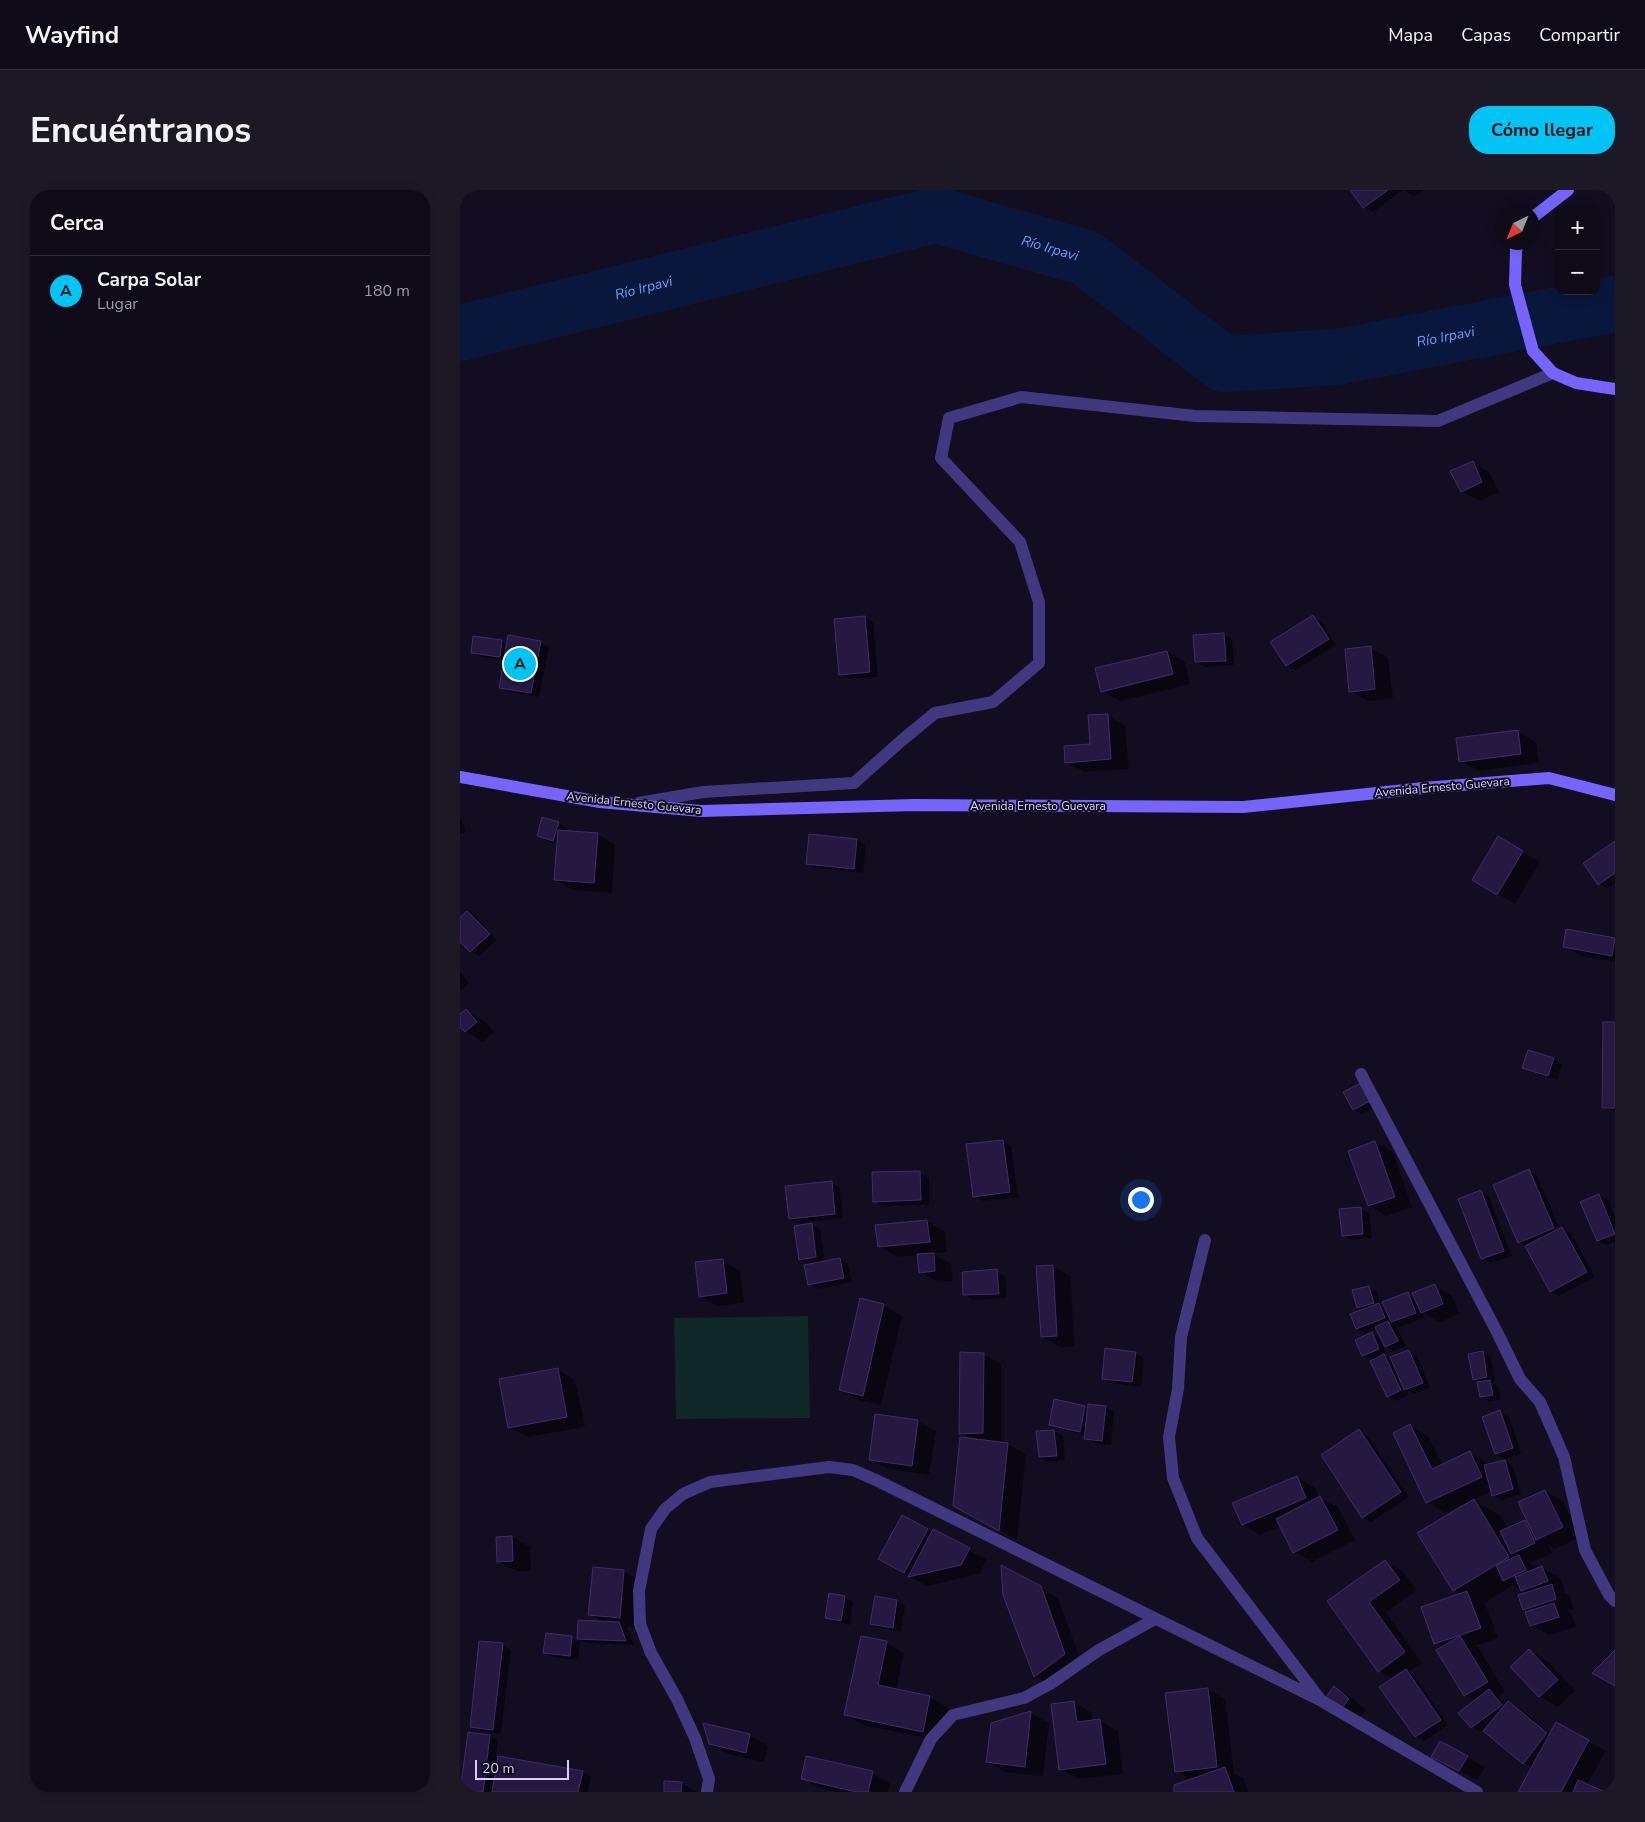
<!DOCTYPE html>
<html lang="es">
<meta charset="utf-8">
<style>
:root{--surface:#0e0a18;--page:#1c1825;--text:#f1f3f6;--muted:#9b9aa2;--line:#2e2b37;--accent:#01c4f5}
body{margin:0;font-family:"Nunito Sans",sans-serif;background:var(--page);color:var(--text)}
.controls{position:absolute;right:15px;top:15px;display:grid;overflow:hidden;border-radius:10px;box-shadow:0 2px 12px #0003}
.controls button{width:45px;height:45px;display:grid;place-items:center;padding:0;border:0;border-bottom:1px solid var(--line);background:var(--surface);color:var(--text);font:25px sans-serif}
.compass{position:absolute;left:1035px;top:15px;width:45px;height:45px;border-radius:50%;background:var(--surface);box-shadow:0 2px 12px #0003;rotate:223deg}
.scale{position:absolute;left:15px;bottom:12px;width:94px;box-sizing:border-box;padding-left:5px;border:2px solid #d7ccff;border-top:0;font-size:14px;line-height:18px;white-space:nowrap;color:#d7ccff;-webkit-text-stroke:4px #120d20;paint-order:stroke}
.you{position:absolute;left:680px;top:1009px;width:18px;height:18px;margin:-12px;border:4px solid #fff;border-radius:50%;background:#1a73e8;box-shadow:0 0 0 8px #1a73e833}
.badge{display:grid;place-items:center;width:32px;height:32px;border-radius:50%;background:var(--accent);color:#111;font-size:16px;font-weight:700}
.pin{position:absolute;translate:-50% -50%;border:2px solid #fff;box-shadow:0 1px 5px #0006}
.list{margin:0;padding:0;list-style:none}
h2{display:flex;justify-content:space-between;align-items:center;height:65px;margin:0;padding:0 20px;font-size:21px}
h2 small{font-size:16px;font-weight:400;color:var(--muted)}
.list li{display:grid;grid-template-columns:32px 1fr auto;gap:15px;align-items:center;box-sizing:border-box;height:70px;padding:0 20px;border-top:1px solid var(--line)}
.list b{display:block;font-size:19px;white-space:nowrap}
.list p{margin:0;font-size:16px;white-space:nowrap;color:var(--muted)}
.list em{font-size:16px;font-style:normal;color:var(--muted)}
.map{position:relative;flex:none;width:1155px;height:1602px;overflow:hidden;border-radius:20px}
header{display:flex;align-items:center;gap:30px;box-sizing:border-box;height:70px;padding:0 25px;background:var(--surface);border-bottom:1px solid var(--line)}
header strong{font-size:24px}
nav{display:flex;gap:28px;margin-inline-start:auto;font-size:18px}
.intro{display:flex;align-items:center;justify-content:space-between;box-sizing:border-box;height:120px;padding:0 30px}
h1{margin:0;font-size:35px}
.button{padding:12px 22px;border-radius:20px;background:var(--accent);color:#111;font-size:18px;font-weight:700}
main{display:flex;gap:30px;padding:0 30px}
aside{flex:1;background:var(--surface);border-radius:20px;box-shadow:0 2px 12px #0003}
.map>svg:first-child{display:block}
</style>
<header>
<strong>Wayfind</strong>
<nav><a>Mapa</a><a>Capas</a><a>Compartir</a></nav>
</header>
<div class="intro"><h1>Encuéntranos</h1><a class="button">Cómo llegar</a></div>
<main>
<aside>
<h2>Cerca<small></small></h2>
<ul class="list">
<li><span class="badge">A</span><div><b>Carpa Solar</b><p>Lugar</p></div><em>180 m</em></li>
</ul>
</aside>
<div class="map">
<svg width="1155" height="1602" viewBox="0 0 1155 1602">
<rect width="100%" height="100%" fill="#120d20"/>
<path fill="#10282a" d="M 348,1126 L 350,1228 L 216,1229 L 214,1128 Z"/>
<path fill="#0007" d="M 892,0 L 943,0 L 913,22 L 904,17 Z
M 944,0 L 964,0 L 954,7 Z
M 1012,272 L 1030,283 L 1039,302 L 1019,311 L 1001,301 Z
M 404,427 L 413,432 L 418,487 L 389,489 L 380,484 Z
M 853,427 L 862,432 L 876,455 L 836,480 L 827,476 L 812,452 Z
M 764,444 L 772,449 L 774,475 L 745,477 L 736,472 Z
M 14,448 L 42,452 L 48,455 L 80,452 L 89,457 L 79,507 L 49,502 L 40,497 L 45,470 L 21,467 L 12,463 Z
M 910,458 L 928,468 L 933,508 L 908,511 L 891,501 Z
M 707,462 L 725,472 L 730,494 L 660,511 L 642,501 Z
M 647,525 L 665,536 L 669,579 L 624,582 L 606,572 L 632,556 Z
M 1058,541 L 1076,552 L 1079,573 L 1018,581 L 1000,571 Z
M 0,626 L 6,642 L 0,644 Z
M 98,633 L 107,638 L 106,642 L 138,644 L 155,655 L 152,703 L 113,700 L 95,690 L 98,654 L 87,651 L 79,646 Z
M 350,646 L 397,650 L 406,655 L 403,683 L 356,678 L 347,673 Z
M 1038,648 L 1080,672 L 1055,714 L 1014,690 Z
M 1155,652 L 1155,693 L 1148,698 L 1139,694 Z
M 7,722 L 16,727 L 37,750 L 19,766 L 11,761 L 0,751 L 0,729 Z
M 1107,740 L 1155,749 L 1155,772 L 1122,766 L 1104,756 Z
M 0,782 L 9,793 L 0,801 Z
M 6,821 L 24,831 L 34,842 L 23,852 L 5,841 L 0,835 L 0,826 Z
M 1155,834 L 1155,922 L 1143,917 Z
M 1093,869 L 1102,874 L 1097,890 L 1072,882 L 1064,877 Z
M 901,895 L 918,916 L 902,924 L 894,920 Z
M 543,951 L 551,956 L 558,1007 L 523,1011 L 514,1006 Z
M 915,952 L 933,962 L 952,1017 L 926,1026 L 909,1015 Z
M 1069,981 L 1077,986 L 1100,1039 L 1102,1038 L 1111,1043 L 1135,1087 L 1099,1106 L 1091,1101 L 1066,1056 L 1059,1052 Z
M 413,983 L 460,983 L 469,988 L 469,1015 L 422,1016 L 414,1011 Z
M 372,993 L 380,998 L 383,1028 L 338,1033 L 330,1028 Z
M 1021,1002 L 1029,1007 L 1052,1066 L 1031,1073 L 1022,1068 Z
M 1139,1005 L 1148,1010 L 1155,1028 L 1155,1052 L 1146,1055 L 1138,1050 Z
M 900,1018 L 909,1023 L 912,1048 L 891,1050 L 883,1045 Z
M 467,1031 L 485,1042 L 487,1062 L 472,1063 L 491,1074 L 493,1091 L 478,1092 L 460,1082 L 458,1065 L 437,1067 L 419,1056 Z
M 351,1034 L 360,1039 L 365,1073 L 380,1070 L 388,1074 L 392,1092 L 358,1099 L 349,1094 L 352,1075 L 340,1069 Z
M 263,1070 L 280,1081 L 284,1113 L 258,1116 L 240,1106 Z
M 592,1076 L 610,1086 L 615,1156 L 600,1157 L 582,1147 Z
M 536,1081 L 545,1086 L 547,1108 L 513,1110 L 505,1105 Z
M 974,1096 L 992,1106 L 1000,1124 L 979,1132 L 962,1122 L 964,1128 L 940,1137 L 935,1133 L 946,1156 L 934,1161 L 923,1155 L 926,1163 L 923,1165 L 930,1169 L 949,1161 L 957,1166 L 970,1197 L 954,1204 L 947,1200 L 949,1205 L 937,1211 L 928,1206 L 913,1170 L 903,1165 L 912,1144 L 923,1150 L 917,1139 L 905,1143 L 897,1138 L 903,1120 L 898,1117 L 908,1097 L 917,1102 L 921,1116 L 927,1119 L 948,1104 L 956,1109 Z
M 401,1110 L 424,1116 L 442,1126 L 421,1215 L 398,1210 L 381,1199 Z
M 1022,1162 L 1031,1167 L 1035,1192 L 1032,1193 L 1038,1196 L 1041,1209 L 1030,1212 L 1021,1207 L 1018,1191 L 1014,1189 Z
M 675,1163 L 684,1168 L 681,1197 L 651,1193 L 643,1188 Z
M 523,1164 L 541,1174 L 541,1253 L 548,1254 L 566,1264 L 557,1350 L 512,1325 L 513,1250 L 501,1243 Z
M 98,1179 L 115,1190 L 125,1237 L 67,1247 L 49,1237 Z
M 595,1210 L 629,1219 L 629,1216 L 646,1217 L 654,1222 L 651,1255 L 634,1253 L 625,1248 L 626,1245 L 599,1239 L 590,1234 Z
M 1040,1222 L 1049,1227 L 1061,1263 L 1045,1269 L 1036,1264 L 1023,1228 Z
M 458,1231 L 476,1241 L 469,1285 L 428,1279 L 410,1269 Z
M 950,1236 L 968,1246 L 983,1276 L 1010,1263 L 1027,1273 L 1029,1276 L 1045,1271 L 1053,1276 L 1061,1304 L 1042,1310 L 1033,1305 L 1032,1301 L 1013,1310 L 1040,1325 L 1048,1339 L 1065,1332 L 1071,1335 L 1085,1301 L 1103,1311 L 1120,1347 L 1095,1359 L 1089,1355 L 1092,1363 L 1070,1373 L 1078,1379 L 1082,1378 L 1100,1388 L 1105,1401 L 1103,1402 L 1110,1406 L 1114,1419 L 1107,1421 L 1112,1425 L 1116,1437 L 1089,1445 L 1071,1435 L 1069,1422 L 1064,1419 L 1067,1404 L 1053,1395 L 1025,1413 L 1038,1448 L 1015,1456 L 1018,1457 L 1045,1502 L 1038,1506 L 1046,1516 L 1048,1513 L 1066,1523 L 1091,1544 L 1128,1551 L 1146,1561 L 1127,1595 L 1142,1602 L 1060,1602 L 1073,1578 L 1064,1573 L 1023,1540 L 1020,1542 L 1012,1537 L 1015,1511 L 1005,1505 L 983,1457 L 975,1453 L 1001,1405 L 994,1400 L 1005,1315 L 1004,1314 L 985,1323 L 967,1312 L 934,1244 Z
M 594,1241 L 603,1246 L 605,1270 L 588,1272 L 580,1267 Z
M 899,1241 L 908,1246 L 949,1307 L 911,1332 L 903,1327 Z
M 837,1287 L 855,1298 L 859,1308 L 878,1317 L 895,1350 L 852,1372 L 834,1362 L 821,1336 L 800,1345 L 783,1334 Z
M 442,1327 L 527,1369 L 519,1384 L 467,1396 L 420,1369 Z
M 52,1347 L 70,1357 L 71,1381 L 56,1381 L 38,1371 L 37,1348 Z
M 926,1371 L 943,1382 L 957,1400 L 926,1422 L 962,1473 L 949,1482 L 954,1485 L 988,1535 L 964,1551 L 956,1546 L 933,1489 L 919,1481 L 869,1412 Z
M 164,1381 L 181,1392 L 177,1438 L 167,1437 L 174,1455 L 127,1453 L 120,1450 L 118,1470 L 93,1467 L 85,1462 L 111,1447 L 118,1451 L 119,1431 L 143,1432 L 130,1424 Z
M 580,1397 L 598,1408 L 622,1474 L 593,1496 L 575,1486 L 545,1405 Z
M 385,1407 L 393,1412 L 390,1435 L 375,1432 L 367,1427 Z
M 416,1408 L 437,1411 L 445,1416 L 441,1442 L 420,1438 L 411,1433 Z
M 426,1453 L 444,1463 L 436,1500 L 470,1507 L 488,1518 L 481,1551 L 403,1535 L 386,1525 Z
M 42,1455 L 51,1460 L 41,1544 L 20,1541 L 11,1536 Z
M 1069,1460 L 1087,1471 L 1115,1500 L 1098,1517 L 1080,1506 L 1052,1477 Z
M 874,1498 L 892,1508 L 906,1520 L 900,1528 L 882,1518 Z
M 747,1499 L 765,1509 L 774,1584 L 783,1588 L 788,1602 L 715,1602 L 732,1590 L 716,1581 Z
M 614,1512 L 632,1523 L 633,1531 L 640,1530 L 658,1541 L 663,1584 L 618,1589 L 601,1579 Z
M 571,1523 L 589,1533 L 583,1586 L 545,1582 L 527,1572 L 532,1534 Z
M 245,1535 L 290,1546 L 308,1556 L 304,1572 L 268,1564 L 250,1553 Z
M 9,1544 L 30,1546 L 38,1551 L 36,1567 L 123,1582 L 131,1587 L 128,1602 L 2,1602 Z
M 973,1567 L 1007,1567 L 1025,1577 L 1017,1590 Z
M 412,1583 L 430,1593 L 428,1602 L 375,1602 L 360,1598 L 342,1588 Z
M 222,1593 L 238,1602 L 205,1602 Z"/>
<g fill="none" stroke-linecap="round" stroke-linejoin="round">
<path stroke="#09173d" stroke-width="56" id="s1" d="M 0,143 L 476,25 L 626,68 L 764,174 L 877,167 L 1155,114"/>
</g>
<path fill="#251941" stroke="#3f2b6d" d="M 890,0 L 928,0 L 903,18 Z
M 1013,271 L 1022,292 L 1001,302 L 990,281 Z
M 853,425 L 869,449 L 826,476 L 810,452 Z
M 405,426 L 410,482 L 379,485 L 374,429 Z
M 764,443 L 766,471 L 735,472 L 733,445 Z
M 48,445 L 81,451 L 71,503 L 39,498 Z
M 13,446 L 42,450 L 40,467 L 11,463 Z
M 911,456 L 915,499 L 889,502 L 885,459 Z
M 707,461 L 713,484 L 641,502 L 635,478 Z
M 648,524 L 651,569 L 605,573 L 604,556 L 630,554 L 628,525 Z
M 1058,540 L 1061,564 L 999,572 L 996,548 Z
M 82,627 L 99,632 L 93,651 L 77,646 Z
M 98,640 L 138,643 L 134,693 L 94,690 Z
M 349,644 L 397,649 L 394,679 L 346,674 Z
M 1038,646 L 1063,661 L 1037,705 L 1012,690 Z
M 1155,651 L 1155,683 L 1138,695 L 1123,673 Z
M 7,721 L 30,744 L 10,762 L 0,752 L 0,727 Z
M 1106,739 L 1155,748 L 1152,766 L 1103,757 Z
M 6,819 L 17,832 L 5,842 L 0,837 L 0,824 Z
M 1143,832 L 1155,832 L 1155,918 L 1142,918 Z
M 1068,860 L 1094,868 L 1088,886 L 1062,878 Z
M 901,893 L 910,911 L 893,920 L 883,902 Z
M 543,950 L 550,1002 L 513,1007 L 506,954 Z
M 915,951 L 935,1007 L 908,1016 L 888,961 Z
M 1069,979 L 1094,1038 L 1058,1053 L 1033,995 Z
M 460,981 L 461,1010 L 413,1012 L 412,982 Z
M 372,991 L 375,1024 L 329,1029 L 325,996 Z
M 1021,1000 L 1044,1061 L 1021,1069 L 998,1009 Z
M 1139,1004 L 1155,1044 L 1137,1051 L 1120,1012 Z
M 901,1017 L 903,1044 L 882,1046 L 879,1019 Z
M 467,1030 L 470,1052 L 418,1057 L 415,1035 Z
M 352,1033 L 356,1067 L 339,1070 L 334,1036 Z
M 1102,1037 L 1127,1082 L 1090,1102 L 1065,1056 Z
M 474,1063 L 475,1081 L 459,1083 L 457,1064 Z
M 380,1068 L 384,1088 L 348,1095 L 344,1075 Z
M 263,1069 L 267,1103 L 239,1107 L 235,1072 Z
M 593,1075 L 597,1146 L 581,1147 L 576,1076 Z
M 537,1079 L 539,1104 L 503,1105 L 502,1082 Z
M 975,1094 L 983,1114 L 961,1123 L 952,1103 Z
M 909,1096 L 914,1113 L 897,1118 L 892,1100 Z
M 948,1102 L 956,1123 L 931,1132 L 922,1112 Z
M 400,1108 L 424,1114 L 403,1206 L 379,1200 Z
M 919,1113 L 925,1128 L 896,1139 L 890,1124 Z
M 928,1131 L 938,1151 L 925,1157 L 915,1137 Z
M 912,1142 L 919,1159 L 902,1166 L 895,1150 Z
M 645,1158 L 676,1162 L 672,1192 L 642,1189 Z
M 949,1160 L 963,1193 L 944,1200 L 930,1167 Z
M 1023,1161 L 1027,1187 L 1013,1190 L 1008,1164 Z
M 500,1162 L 524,1163 L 523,1243 L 499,1244 Z
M 924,1164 L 941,1200 L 927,1207 L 910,1171 Z
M 98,1178 L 107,1227 L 48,1238 L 39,1189 Z
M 1030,1190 L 1033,1205 L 1020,1207 L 1017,1192 Z
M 594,1209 L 625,1216 L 620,1242 L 589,1235 Z
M 628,1214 L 646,1216 L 642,1251 L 624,1249 Z
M 1040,1220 L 1053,1258 L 1035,1264 L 1022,1227 Z
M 415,1224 L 458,1230 L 452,1276 L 409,1270 Z
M 950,1234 L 972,1279 L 1010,1261 L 1022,1287 L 966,1313 L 933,1243 Z
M 899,1239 L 941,1302 L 902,1328 L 861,1265 Z
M 594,1240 L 597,1266 L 579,1267 L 576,1241 Z
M 500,1247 L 548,1253 L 539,1341 L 493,1316 Z
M 1045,1270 L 1053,1299 L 1032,1306 L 1024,1275 Z
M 837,1286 L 846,1308 L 782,1335 L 772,1313 Z
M 1085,1300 L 1103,1337 L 1076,1350 L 1058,1312 Z
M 860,1306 L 878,1340 L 833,1363 L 816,1329 Z
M 1014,1309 L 1049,1367 L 993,1401 L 957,1343 Z
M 442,1325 L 468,1339 L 444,1383 L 418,1369 Z
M 1065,1330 L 1075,1353 L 1051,1364 L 1040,1341 Z
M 473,1339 L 510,1358 L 501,1375 L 448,1387 Z
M 52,1346 L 53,1371 L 37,1372 L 36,1347 Z
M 1059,1365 L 1066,1380 L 1043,1391 L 1036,1375 Z
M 925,1370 L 940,1390 L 909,1412 L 945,1462 L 918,1482 L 867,1411 Z
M 541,1375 L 581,1396 L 605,1464 L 574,1487 L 543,1405 Z
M 1082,1376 L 1088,1391 L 1061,1401 L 1055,1387 Z
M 133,1377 L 164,1380 L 160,1428 L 128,1425 Z
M 1092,1394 L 1096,1409 L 1063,1420 L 1058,1405 Z
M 1007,1401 L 1021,1438 L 974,1454 L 961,1417 Z
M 369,1403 L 385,1406 L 381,1431 L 365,1428 Z
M 415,1406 L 437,1410 L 433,1438 L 410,1434 Z
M 1094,1413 L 1099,1427 L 1070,1436 L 1065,1422 Z
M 118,1430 L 159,1432 L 166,1451 L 117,1449 Z
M 86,1443 L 112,1446 L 110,1466 L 83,1463 Z
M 401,1446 L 427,1451 L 418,1495 L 470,1506 L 463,1542 L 384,1525 Z
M 1000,1446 L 1028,1492 L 1004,1506 L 976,1460 Z
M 19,1451 L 43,1453 L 33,1540 L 10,1537 Z
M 1069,1459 L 1098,1490 L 1079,1507 L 1050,1477 Z
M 1155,1460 L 1155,1496 L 1132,1483 Z
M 946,1479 L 981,1530 L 955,1547 L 919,1497 Z
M 874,1496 L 889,1509 L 881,1519 L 866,1507 Z
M 748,1498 L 757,1577 L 715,1582 L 705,1503 Z
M 1029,1499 L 1042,1515 L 1011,1538 L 998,1523 Z
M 614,1511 L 617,1532 L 640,1529 L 646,1574 L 599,1580 L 591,1514 Z
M 1048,1511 L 1087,1543 L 1063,1574 L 1023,1541 Z
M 571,1521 L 565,1577 L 526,1572 L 531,1533 Z
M 1096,1532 L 1129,1550 L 1101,1602 L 1058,1602 Z
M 243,1533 L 290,1544 L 286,1563 L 249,1554 Z
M 8,1542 L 30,1545 L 23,1602 L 0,1602 Z
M 980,1551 L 1008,1566 L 999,1581 L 971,1567 Z
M 38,1566 L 123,1581 L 118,1602 L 32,1602 Z
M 346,1566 L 413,1581 L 408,1602 L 396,1602 L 341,1589 Z
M 765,1577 L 774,1602 L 714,1602 L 714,1595 Z
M 1118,1590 L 1145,1602 L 1113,1602 Z
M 204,1591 L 222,1592 L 221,1602 L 204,1602 Z"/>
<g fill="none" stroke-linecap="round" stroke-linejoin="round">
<path stroke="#42387f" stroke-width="12" d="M 901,884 L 1037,1142 L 1060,1189 L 1080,1212 L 1104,1267 L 1125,1360 L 1149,1405 L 1155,1411"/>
<path stroke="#42387f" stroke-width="12" d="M 179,613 L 243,602 L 394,593 L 441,551 L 475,523 L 533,512 L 579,473 L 579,412 L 560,352 L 481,268 L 489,228 L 561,207 L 735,226 L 978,231 L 1093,183
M 745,1050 L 721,1147 L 718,1199 L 709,1247 L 713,1288 L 737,1348 L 859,1508
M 247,1602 L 249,1589 L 235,1548 L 217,1509 L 191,1463 L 180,1434 L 179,1401 L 191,1339 L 205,1319 L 223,1304 L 250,1292 L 369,1277 L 393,1280 L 418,1291 L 860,1510 L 1017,1602
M 445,1602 L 471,1549 L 493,1525 L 564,1508 L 590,1494 L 639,1460 L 695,1429"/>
<path stroke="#7764fe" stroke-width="12" d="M 1072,28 L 1108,0
M 1060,52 L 1056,60 L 1055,95 L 1073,161 L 1093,183 L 1116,193 L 1155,199
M 0,587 L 140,612 L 241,621 L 454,615 L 783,617 L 964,598 L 1089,588 L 1155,605"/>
</g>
<g text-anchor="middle" stroke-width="4" stroke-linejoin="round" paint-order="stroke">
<g font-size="12" fill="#d7ccff" stroke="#120d20">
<text transform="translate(982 597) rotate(-5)" y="4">Avenida Ernesto Guevara</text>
<text transform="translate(174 613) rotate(6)" y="4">Avenida Ernesto Guevara</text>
<text x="578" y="620">Avenida Ernesto Guevara</text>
</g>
<g font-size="14" font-style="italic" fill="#5ba2fe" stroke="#120d20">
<text dy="5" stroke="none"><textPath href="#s1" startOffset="609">Río Irpavi</textPath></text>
<text dy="5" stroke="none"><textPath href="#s1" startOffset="189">Río Irpavi</textPath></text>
<text dy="5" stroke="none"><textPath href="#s1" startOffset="1044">Río Irpavi</textPath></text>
</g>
</g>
</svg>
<div class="controls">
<button>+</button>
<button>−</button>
</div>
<svg class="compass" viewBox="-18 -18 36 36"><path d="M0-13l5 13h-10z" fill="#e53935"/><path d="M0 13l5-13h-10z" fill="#9b9aa2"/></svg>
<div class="scale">20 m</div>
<div class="you"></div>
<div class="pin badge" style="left:60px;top:474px">A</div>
</div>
</main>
